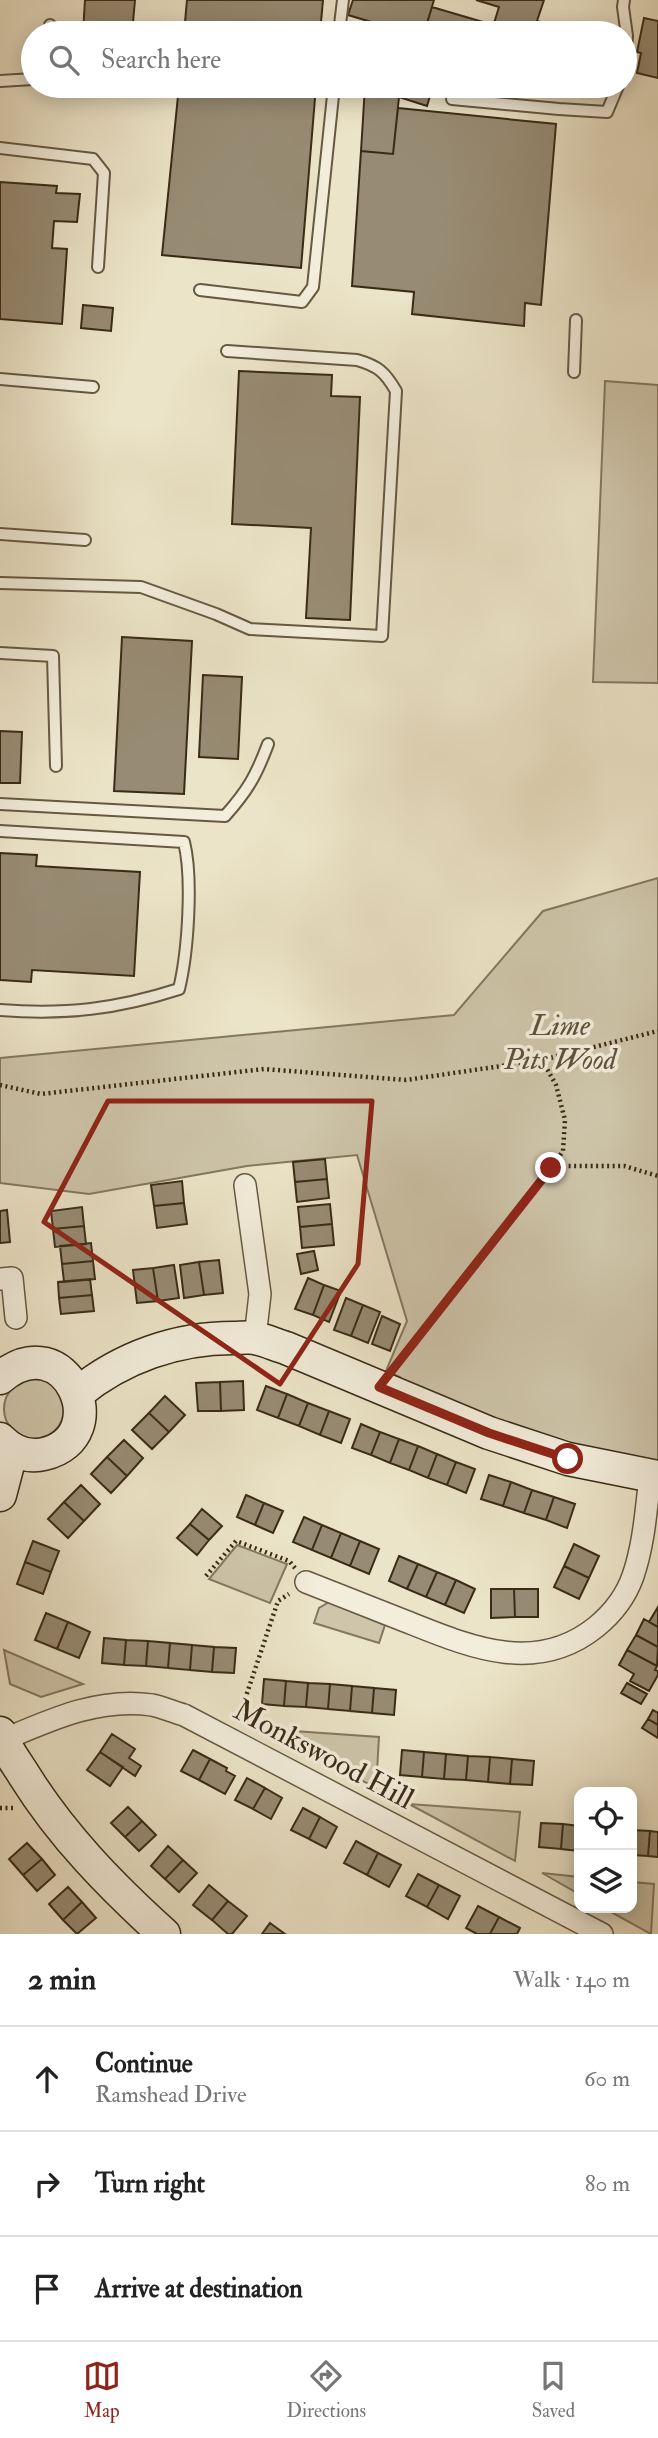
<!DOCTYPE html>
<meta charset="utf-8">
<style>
:root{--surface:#fff;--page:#f6f6f6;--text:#222;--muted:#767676;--line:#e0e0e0;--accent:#8f2418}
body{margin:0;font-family:"IM FELL Double Pica",serif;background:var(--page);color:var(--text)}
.controls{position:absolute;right:21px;bottom:21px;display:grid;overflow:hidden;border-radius:14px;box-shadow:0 4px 18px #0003}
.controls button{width:63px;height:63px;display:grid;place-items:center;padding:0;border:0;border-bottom:2px solid var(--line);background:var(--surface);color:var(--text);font:35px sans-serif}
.stop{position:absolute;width:21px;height:21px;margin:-16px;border:5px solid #8f2418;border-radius:50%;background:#fff}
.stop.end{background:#8f2418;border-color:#fff;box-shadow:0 2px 7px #0008}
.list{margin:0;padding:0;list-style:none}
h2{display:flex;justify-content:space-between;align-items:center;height:91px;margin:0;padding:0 28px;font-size:30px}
h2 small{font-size:23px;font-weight:400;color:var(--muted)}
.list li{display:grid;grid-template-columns:46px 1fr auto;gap:21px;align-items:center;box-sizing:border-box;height:105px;padding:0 28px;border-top:2px solid var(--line)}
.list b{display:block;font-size:26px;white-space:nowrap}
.list p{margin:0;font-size:23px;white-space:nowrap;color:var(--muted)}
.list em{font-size:23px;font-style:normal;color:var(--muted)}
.icon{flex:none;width:38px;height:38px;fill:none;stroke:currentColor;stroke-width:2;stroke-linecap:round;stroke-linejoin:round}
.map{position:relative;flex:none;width:658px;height:1934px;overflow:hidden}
.search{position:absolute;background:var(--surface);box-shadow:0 4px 18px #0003;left:21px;right:21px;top:21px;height:77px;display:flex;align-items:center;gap:18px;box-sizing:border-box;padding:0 24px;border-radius:38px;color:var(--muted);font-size:26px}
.sheet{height:406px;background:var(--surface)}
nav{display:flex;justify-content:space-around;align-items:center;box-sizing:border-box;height:98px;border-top:2px solid var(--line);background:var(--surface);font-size:19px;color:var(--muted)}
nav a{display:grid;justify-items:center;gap:4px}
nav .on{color:var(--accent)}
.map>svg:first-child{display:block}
</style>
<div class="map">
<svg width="658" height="1934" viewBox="0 0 658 1934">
<rect width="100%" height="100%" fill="#ece4c8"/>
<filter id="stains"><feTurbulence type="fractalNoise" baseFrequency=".00286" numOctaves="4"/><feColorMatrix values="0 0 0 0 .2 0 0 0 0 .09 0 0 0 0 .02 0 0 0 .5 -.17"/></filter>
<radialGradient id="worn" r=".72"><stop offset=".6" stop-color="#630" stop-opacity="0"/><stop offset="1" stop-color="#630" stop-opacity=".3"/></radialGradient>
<path fill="#cec5aa" stroke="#847860" stroke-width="2" d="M 605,381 L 658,385 L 658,683 L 593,682 Z
M 658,878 L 658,1464 L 554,1444 L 399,1382 L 400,1377 L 386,1371 L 407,1321 L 357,1155 L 247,1166 L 89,1194 L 0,1183 L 0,1058 L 454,1015 L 543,911 Z
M4 1409a30 30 0 1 1 60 0a30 30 0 1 1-60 0Z
M 237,1545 L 287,1564 L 270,1603 L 209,1579 Z
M 329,1602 L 385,1625 L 379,1643 L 314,1623 L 319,1608 Z
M 4,1650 L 83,1684 L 41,1697 L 10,1684 Z
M 265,1729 L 379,1737 L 376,1788 Z
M 409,1804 L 520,1812 L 515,1861 Z
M 542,1873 L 579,1877 L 579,1894 Z
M 632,1882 L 654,1884 L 651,1934 L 604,1908 L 632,1908 Z"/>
<path fill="#978b73" stroke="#3a2b17" stroke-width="2" d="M 85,0 L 135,0 L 132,33 L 83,33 Z
M 187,0 L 323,0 L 320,33 L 184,33 Z
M 353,0 L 434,0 L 424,33 L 375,33 L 378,24 L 348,15 Z
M 476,0 L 544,0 L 537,21 L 577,33 L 491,33 L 499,7 Z
M 432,7 L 493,25 L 491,33 L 424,33 Z
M 644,18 L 658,21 L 658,78 L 637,73 L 641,53 L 637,52 Z
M 179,86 L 316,86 L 301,268 L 162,255 Z
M 365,86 L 433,86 L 427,106 L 399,97 L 393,154 L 361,151 Z
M 398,108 L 556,124 L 541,305 L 525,303 L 524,326 L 412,314 L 414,292 L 352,286 L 361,151 L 393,154 Z
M 0,182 L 57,186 L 56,193 L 80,194 L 77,222 L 54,221 L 52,248 L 67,249 L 62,324 L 0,319 Z
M 83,305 L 113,308 L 111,331 L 81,328 Z
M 239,371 L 332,375 L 331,396 L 360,397 L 350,620 L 306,618 L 311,528 L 232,524 Z
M 122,637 L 192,641 L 184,794 L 114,791 Z
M 203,675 L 242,677 L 238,759 L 199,757 Z
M 0,731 L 22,732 L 20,783 L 0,783 Z
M 0,853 L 37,855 L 36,866 L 140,872 L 134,976 L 32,970 L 31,982 L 0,980 Z
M 325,1159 L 327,1179 L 295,1182 L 293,1162 Z
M 327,1179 L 329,1198 L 297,1202 L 295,1182 Z
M 182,1181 L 184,1203 L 154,1206 L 151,1185 Z
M 184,1203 L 187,1224 L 157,1228 L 154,1206 Z
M 330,1204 L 332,1224 L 300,1227 L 298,1207 Z
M 82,1207 L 84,1226 L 53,1229 L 51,1211 Z
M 7,1210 L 10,1242 L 0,1243 L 0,1211 Z
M 332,1224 L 334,1245 L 302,1248 L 300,1227 Z
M 84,1226 L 86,1244 L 55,1247 L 53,1229 Z
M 91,1243 L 93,1261 L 62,1264 L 60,1246 Z
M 314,1251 L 318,1270 L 301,1274 L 297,1254 Z
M 219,1260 L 223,1293 L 204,1295 L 199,1262 Z
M 93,1261 L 95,1279 L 64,1282 L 62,1264 Z
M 199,1262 L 204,1295 L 184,1298 L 180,1265 Z
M 174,1265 L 179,1298 L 158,1301 L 153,1268 Z
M 153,1268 L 158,1301 L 137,1303 L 133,1270 Z
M 308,1278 L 324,1285 L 313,1315 L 295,1309 Z
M 90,1279 L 92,1295 L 59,1298 L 58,1282 Z
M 324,1285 L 341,1291 L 329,1322 L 313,1315 Z
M 92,1295 L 94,1311 L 61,1314 L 59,1298 Z
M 346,1298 L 363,1305 L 351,1336 L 334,1330 Z
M 363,1305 L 380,1312 L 368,1343 L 351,1336 Z
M 382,1316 L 400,1324 L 390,1351 L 372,1344 Z
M 243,1381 L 244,1410 L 221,1411 L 220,1382 Z
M 220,1382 L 221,1411 L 198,1411 L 196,1383 Z
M 266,1386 L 287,1394 L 278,1418 L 257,1410 Z
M 287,1394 L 308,1403 L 299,1426 L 278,1418 Z
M 165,1396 L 185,1415 L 169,1432 L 149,1413 Z
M 308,1403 L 329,1411 L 320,1435 L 299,1426 Z
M 329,1411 L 350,1419 L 341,1443 L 320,1435 Z
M 149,1413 L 169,1432 L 152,1449 L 132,1430 Z
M 361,1424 L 380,1432 L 371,1455 L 352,1448 Z
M 380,1432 L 399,1439 L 390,1463 L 371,1455 Z
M 399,1439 L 418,1446 L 409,1470 L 390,1463 Z
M 124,1440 L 143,1458 L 127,1476 L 107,1457 Z
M 418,1446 L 437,1454 L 428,1478 L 409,1470 Z
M 437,1454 L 456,1462 L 447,1485 L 428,1478 Z
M 107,1457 L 127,1476 L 111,1493 L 91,1474 Z
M 456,1462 L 475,1469 L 466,1493 L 447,1485 Z
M 489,1475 L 511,1482 L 503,1506 L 481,1499 Z
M 511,1482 L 532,1490 L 524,1513 L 503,1506 Z
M 81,1485 L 100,1504 L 84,1521 L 64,1502 Z
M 532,1490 L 554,1497 L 546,1520 L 524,1513 Z
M 246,1495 L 264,1503 L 255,1525 L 237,1517 Z
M 554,1497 L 575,1504 L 567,1528 L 546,1520 Z
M 64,1502 L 84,1521 L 68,1538 L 48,1519 Z
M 264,1503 L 283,1511 L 273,1533 L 255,1525 Z
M 202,1509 L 222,1526 L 209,1540 L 190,1524 Z
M 304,1517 L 322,1525 L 312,1550 L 293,1542 Z
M 190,1524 L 209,1540 L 197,1555 L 177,1538 Z
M 322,1525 L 341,1533 L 331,1558 L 312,1550 Z
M 341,1533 L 360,1541 L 350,1566 L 331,1558 Z
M 33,1541 L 59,1551 L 51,1572 L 25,1562 Z
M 360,1541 L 379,1549 L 369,1574 L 350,1566 Z
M 574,1544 L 599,1556 L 589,1578 L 564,1566 Z
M 399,1556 L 418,1564 L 407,1589 L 389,1581 Z
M 25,1562 L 51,1572 L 43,1594 L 17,1584 Z
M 418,1564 L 437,1572 L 426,1597 L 407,1589 Z
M 564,1566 L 589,1578 L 579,1599 L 554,1587 Z
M 437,1572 L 456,1580 L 445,1605 L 426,1597 Z
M 456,1580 L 475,1589 L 464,1613 L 445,1605 Z
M 491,1589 L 514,1589 L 515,1617 L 491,1618 Z
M 514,1589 L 538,1589 L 538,1617 L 515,1617 Z
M 658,1607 L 658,1627 L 649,1622 Z
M 46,1613 L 68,1622 L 57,1649 L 35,1640 Z
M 644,1619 L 658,1627 L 658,1647 L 636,1635 Z
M 68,1622 L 90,1632 L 79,1658 L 57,1649 Z
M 636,1635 L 658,1647 L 657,1666 L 627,1650 Z
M 104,1638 L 126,1640 L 124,1665 L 102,1663 Z
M 126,1640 L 148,1641 L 146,1666 L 124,1665 Z
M 148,1641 L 170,1643 L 168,1668 L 146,1666 Z
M 170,1643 L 192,1645 L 190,1670 L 168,1668 Z
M 192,1645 L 214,1647 L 212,1672 L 190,1670 Z
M 214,1647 L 236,1648 L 234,1673 L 212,1672 Z
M 627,1650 L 657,1666 L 655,1670 L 658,1671 L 658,1675 L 649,1691 L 630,1681 L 634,1674 L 619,1665 Z
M 264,1679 L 286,1681 L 284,1706 L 262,1704 Z
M 286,1681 L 308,1683 L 306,1707 L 284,1706 Z
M 308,1683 L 330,1684 L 328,1709 L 306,1707 Z
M 627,1683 L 647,1694 L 641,1704 L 621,1693 Z
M 330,1684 L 352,1686 L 350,1711 L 328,1709 Z
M 352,1686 L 374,1688 L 372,1713 L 350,1711 Z
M 374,1688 L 396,1690 L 394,1715 L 372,1713 Z
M 653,1710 L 658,1713 L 658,1725 L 648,1719 Z
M 648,1719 L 658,1725 L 658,1738 L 642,1728 Z
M 112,1734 L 135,1749 L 129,1758 L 141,1766 L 135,1776 L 100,1752 Z
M 193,1750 L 210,1759 L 199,1780 L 181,1771 Z
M 402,1750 L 424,1752 L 422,1777 L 400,1775 Z
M 100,1752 L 123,1767 L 110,1786 L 87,1770 Z
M 424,1752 L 446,1754 L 444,1779 L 422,1777 Z
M 446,1754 L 468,1756 L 466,1780 L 444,1779 Z
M 468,1756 L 490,1757 L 488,1782 L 466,1780 Z
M 490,1757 L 512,1759 L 510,1784 L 488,1782 Z
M 210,1759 L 227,1768 L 226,1771 L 235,1776 L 225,1794 L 199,1780 Z
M 512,1759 L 534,1761 L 532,1785 L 510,1784 Z
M 247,1778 L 265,1788 L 253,1809 L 235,1800 Z
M 265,1788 L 282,1798 L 271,1819 L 253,1809 Z
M 128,1807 L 142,1821 L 125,1837 L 111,1823 Z
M 303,1808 L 320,1817 L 309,1839 L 291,1830 Z
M 320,1817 L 337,1827 L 326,1848 L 309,1839 Z
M 142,1821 L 156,1835 L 139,1851 L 125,1837 Z
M 541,1823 L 563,1824 L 561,1849 L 539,1847 Z
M 563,1824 L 579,1826 L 579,1851 L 561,1849 Z
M 632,1830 L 650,1831 L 648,1856 L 632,1855 Z
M 650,1831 L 658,1832 L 658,1857 L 648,1856 Z
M 356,1841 L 378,1853 L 367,1875 L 344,1863 Z
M 27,1843 L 42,1859 L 23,1875 L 9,1859 Z
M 168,1846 L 183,1860 L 165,1879 L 151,1866 Z
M 378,1853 L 401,1865 L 389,1887 L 367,1875 Z
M 42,1859 L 55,1875 L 37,1891 L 23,1875 Z
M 183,1860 L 197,1873 L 179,1892 L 165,1879 Z
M 418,1874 L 439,1885 L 427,1907 L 406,1896 Z
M 209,1885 L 228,1901 L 212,1920 L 193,1905 Z
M 439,1885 L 460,1896 L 448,1919 L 427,1907 Z
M 68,1887 L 82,1902 L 63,1920 L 49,1904 Z
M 228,1901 L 247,1916 L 232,1934 L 228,1934 L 212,1920 Z
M 82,1902 L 96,1918 L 77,1934 L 63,1920 Z
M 478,1906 L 499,1917 L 490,1934 L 477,1934 L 466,1928 Z
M 499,1917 L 520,1928 L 517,1934 L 490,1934 Z
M 270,1923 L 285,1934 L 262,1934 Z"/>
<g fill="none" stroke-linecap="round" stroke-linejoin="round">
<g stroke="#665943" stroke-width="14">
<path id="lane" d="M 624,0 L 623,7 L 627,36 L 625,68
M 50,25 L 50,33
M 339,33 L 343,0
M 0,81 L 33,79
M 452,99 L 559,109 L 607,112 L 618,86
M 0,148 L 93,159 L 104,173 L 98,267
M 200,290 L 302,302 L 313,287 L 334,86
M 574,372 L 576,320
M 0,379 L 93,387
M 0,534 L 85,540
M 0,583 L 141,587 L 216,614 L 250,629 L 382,636 L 396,391 C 385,372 378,366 357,360 L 227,351
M 0,653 L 53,656 L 56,766
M 0,804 L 225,816 C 248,790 256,776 268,744
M 0,831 L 184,842 C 193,878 188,952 179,989 C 117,1009 66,1015 0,1010"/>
</g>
<g stroke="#665943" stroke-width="24">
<path id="street" d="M 245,1185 L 260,1294 L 255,1338
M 0,1279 L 12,1278 L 16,1318
M 306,1582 C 339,1595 372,1608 405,1621 C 468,1646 535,1676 596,1627 C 612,1614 626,1596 633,1576 C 644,1544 646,1510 650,1477
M 3,1740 C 50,1720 99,1697 152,1705 C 162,1707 173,1712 184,1715 L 602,1934"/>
</g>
<g stroke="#3a2b17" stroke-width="35">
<path id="secondary" d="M 0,1378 C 66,1322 117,1437 44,1454 C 27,1458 12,1451 0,1439
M 78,1393 C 122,1357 177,1338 233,1338 C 240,1338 248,1337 255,1338 C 265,1340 276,1345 286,1348 L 489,1433 L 568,1459 L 658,1477
M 0,1495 L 12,1449
M 0,1733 C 5,1748 16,1762 24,1775 C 62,1836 111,1886 164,1934"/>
</g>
<path stroke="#3a2b17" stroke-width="4.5" stroke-dasharray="2 3.5" stroke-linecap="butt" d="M 542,1060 L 556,1085 L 565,1120 L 563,1151 L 552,1167
M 0,1085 L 41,1094 L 264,1069 L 406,1080 L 542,1060 L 658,1031
M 396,1365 L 552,1166 L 624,1166 L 658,1176
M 206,1576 L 236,1541 L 289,1561 L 295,1568
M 238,1720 L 278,1601 L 289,1594
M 0,1808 L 15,1808"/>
<use href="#lane" stroke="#f3eddb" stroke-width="10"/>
<use href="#street" stroke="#f3eddb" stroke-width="21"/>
<use href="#secondary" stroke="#f3eddb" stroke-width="32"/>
</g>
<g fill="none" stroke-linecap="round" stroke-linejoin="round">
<path stroke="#8f2418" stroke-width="9" d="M 551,1168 L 379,1387 L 489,1433 L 568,1459"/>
</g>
<path fill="none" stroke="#8f2418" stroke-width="5" stroke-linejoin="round" d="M 108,1101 L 372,1101 L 358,1264 L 280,1384 L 44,1222 Z"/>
<g text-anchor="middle" stroke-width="7" stroke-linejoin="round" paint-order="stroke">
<g font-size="30" font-style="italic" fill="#5f523c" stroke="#f3eddb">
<text x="560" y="1035">Lime<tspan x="560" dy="34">Pits Wood</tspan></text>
</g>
<g font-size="30" fill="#3a2b17" stroke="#f3eddb">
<text transform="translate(324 1754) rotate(28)" y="10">Monkswood Hill</text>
</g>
</g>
<rect width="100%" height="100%" filter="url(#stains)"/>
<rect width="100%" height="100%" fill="url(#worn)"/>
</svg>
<div class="controls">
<button><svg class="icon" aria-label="locate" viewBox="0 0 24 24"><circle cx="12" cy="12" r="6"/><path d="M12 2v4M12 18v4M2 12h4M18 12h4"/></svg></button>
<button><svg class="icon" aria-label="layers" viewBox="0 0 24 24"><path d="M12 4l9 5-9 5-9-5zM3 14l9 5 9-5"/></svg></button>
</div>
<div class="stop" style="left:568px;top:1459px"></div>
<div class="stop end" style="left:551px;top:1168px"></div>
<div class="search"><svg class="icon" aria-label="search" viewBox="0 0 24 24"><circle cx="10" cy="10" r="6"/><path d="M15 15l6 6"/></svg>Search here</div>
</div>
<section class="sheet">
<h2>2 min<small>Walk · 140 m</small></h2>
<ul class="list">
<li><svg class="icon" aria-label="ahead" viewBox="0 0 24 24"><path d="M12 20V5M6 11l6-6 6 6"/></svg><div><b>Continue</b><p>Ramshead Drive</p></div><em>60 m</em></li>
<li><svg class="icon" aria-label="right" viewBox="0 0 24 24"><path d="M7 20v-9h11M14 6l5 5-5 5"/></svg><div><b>Turn right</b></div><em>80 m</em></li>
<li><svg class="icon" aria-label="arrive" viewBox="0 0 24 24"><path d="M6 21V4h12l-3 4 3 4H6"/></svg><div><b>Arrive at destination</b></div></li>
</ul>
</section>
<nav>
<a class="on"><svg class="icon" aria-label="map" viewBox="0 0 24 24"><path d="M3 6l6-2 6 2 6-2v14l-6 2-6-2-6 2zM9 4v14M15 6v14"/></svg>Map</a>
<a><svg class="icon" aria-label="directions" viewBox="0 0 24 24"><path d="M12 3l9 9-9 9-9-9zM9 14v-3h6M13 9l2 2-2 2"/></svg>Directions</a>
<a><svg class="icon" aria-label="saved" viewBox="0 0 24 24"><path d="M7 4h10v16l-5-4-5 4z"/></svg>Saved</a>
</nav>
